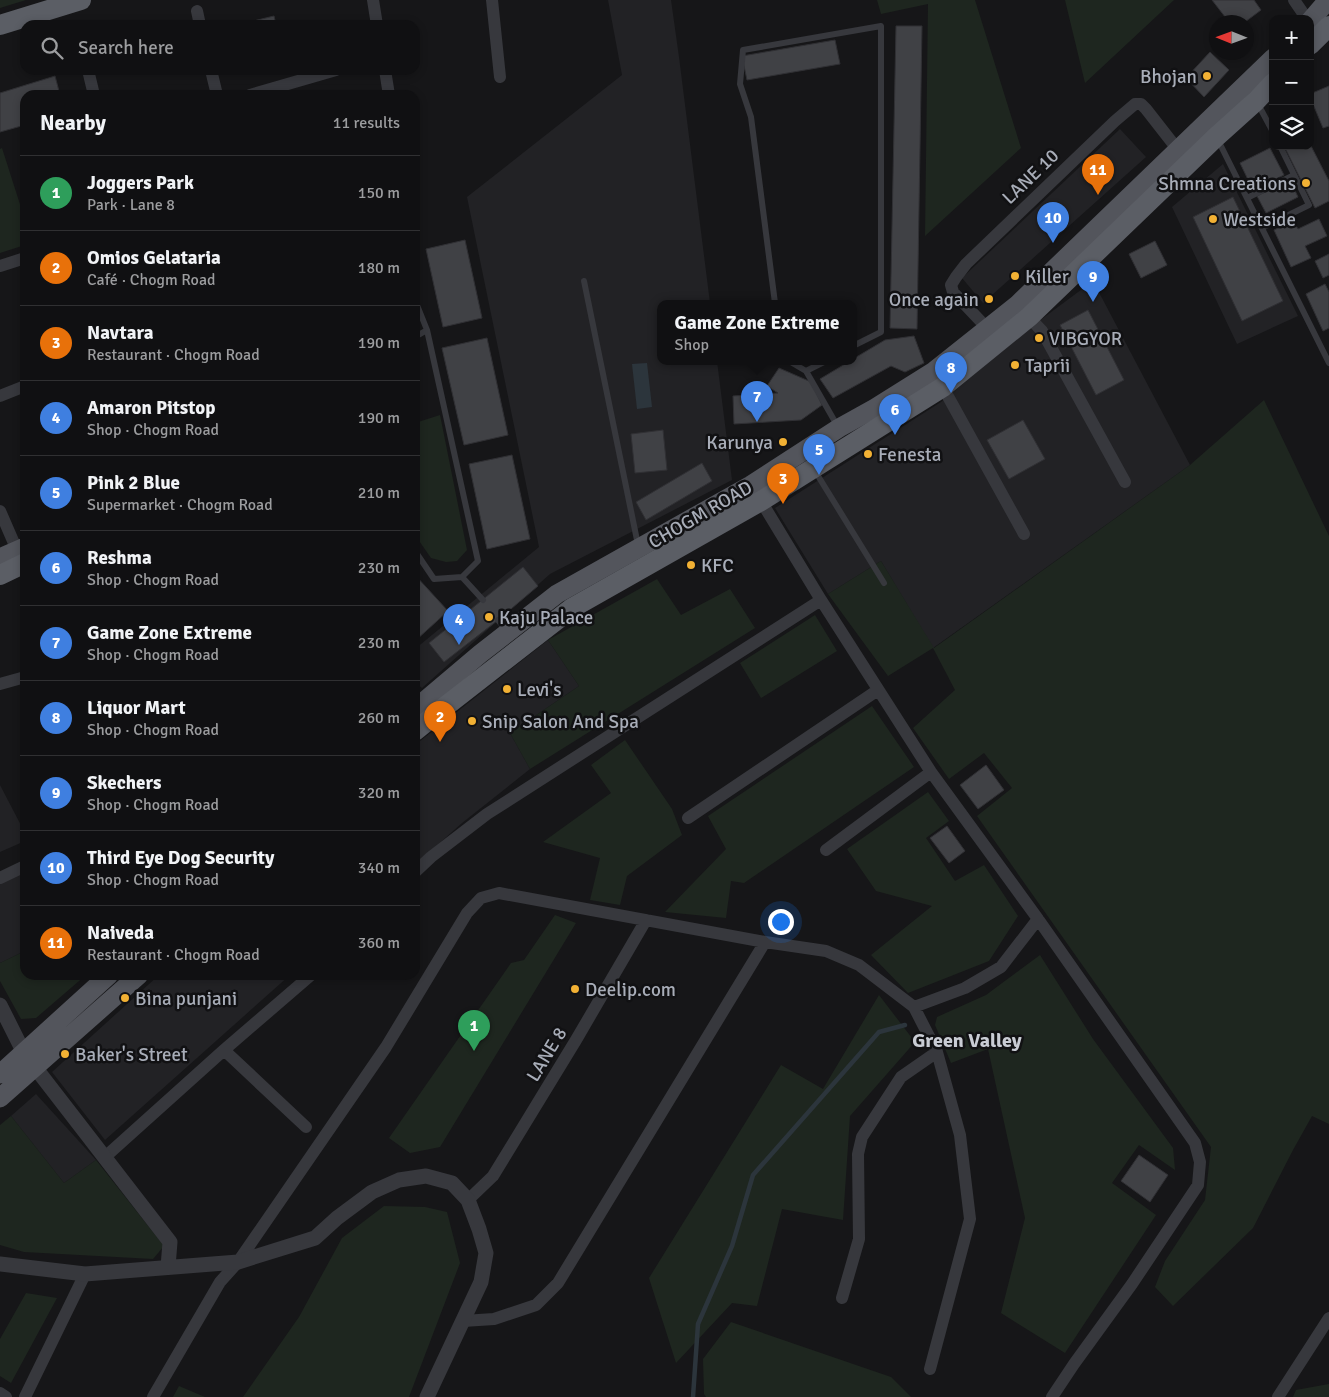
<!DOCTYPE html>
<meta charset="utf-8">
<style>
:root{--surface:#101012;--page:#19191b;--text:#f1f3f6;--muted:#9c9d9f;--line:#303032;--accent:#b45309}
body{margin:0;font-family:Signika,sans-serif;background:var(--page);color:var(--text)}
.controls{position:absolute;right:15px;top:15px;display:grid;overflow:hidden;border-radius:10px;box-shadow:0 2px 8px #0003}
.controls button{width:45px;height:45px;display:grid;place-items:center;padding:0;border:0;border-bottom:1px solid var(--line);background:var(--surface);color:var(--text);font:25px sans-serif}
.compass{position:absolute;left:1209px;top:15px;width:45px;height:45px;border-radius:50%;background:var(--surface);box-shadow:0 2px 8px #0003;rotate:271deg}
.you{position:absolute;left:780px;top:921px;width:18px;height:18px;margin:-12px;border:4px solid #fff;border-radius:50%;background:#1a73e8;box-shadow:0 0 0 8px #1a73e833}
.badge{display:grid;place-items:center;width:32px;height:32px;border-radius:50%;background:var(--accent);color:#fff;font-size:16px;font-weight:700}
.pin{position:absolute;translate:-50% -41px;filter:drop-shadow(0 1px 2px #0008)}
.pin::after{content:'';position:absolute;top:26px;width:18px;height:15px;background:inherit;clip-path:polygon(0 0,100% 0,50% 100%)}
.popup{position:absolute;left:657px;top:300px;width:200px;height:65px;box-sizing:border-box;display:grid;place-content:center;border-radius:10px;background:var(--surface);filter:drop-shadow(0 1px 4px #0005);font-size:16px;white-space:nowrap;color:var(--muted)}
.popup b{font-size:19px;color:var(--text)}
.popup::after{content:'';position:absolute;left:50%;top:100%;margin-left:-10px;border:10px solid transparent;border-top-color:var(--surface)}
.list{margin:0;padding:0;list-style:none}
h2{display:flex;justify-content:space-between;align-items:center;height:65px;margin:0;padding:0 20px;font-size:21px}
h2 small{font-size:16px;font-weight:400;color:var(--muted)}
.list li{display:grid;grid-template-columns:32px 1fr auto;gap:15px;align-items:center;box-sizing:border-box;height:75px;padding:0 20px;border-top:1px solid var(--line)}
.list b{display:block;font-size:19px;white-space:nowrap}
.list p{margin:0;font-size:16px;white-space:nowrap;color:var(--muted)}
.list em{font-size:16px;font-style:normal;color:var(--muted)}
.icon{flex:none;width:28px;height:28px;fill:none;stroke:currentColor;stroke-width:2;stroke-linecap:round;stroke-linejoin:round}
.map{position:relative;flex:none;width:1329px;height:1397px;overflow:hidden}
.search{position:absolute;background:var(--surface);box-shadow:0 2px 8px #0003;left:20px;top:20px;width:400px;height:55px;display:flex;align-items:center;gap:12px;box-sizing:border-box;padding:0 18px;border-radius:15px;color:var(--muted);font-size:19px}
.panel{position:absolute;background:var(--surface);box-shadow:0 2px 8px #0003;left:20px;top:90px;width:400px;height:890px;border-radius:15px}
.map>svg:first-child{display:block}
</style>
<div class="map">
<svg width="1329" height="1397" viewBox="0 0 1329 1397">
<rect width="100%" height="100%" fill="#161618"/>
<path fill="#222225" d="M 608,0 L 671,0 L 679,57 L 710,303 L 661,303 L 661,361 L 717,361 L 732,480 L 550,574 L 422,688 L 415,682 L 415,649 L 539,547 L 467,197 L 622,75 Z
M 1120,129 L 1146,157 L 983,303 L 962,278 Z
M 1223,164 L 1298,316 L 1237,344 L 1172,207 Z
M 1093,281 L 1190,465 L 933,648 L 881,561 L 828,594 L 775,508 L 941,402 L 1031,327 Z
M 548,640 L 579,686 L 510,733 L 530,769 L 462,823 L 415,865 L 415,745 Z
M 0,785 L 25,833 L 25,841 L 0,852 Z
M 25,871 L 25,951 L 0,963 L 0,882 Z
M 159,975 L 290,975 L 105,1140 L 52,1072 Z
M 36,1094 L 96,1160 L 64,1183 L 11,1116 Z"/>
<path fill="#1e261f" d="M 0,0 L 26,0 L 0,8 Z
M 877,0 L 975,0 L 1021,148 L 925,236 L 928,4 L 881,14 Z
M 1065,0 L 1174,0 L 1085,83 Z
M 2,148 L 25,220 L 25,245 L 0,253 L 0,149 Z
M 1264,400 L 1329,536 L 1329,1124 L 1312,1116 L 1293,1150 L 1253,1228 L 1173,1306 L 1155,1287 L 1165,1261 L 1205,1200 L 1211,1147 L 977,816 L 1012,788 L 984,753 L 949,779 L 913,728 L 955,690 L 933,648 L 888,676 L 828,594 L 881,561 L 934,648 L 1190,465 Z
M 440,415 L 467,550 L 457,561 L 446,562 L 431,558 L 415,535 L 415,423 Z
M 657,579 L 681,615 L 730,589 L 755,628 L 530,769 L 510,733 L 579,686 L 548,640 Z
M 815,615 L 837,651 L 761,698 L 740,663 Z
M 872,706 L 914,767 L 744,883 L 731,881 L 726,918 L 665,912 L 726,849 L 708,816 Z
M 625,740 L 672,809 L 682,835 L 627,876 L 620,905 L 590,900 L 600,858 L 543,842 L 611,793 L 591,765 Z
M 928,792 L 949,821 L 926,838 L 955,881 L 984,865 L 1018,916 L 989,961 L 908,993 L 871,955 L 932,906 L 876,891 L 847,849 Z
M 555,915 L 576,923 L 440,1147 L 410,1153 L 389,1138 L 511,963 L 524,960 Z
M 25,951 L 25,975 L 86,975 L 36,1018 L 21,1019 L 0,981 L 0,963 Z
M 1040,955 L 1093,1039 L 1173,1148 L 1175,1170 L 1139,1145 L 1112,1183 L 1156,1215 L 1065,1353 L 1001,1313 L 1025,1218 L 988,1049 L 951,1063 L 935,1025 L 937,1017 L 986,995 Z
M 879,995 L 915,1042 L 850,1116 L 843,1220 L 782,1209 L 757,1306 L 732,1303 L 676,1363 L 649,1278 L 781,1065 L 823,1089 Z
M 11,1116 L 64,1183 L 96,1160 L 164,1246 L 153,1259 L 24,1252 L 0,1245 L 0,1125 Z
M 384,1206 L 425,1207 L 447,1212 L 460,1263 L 409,1397 L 243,1397 L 299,1317 L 342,1238 Z
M 26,1293 L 57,1298 L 11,1383 L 0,1376 L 0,1339 Z
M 731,1322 L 891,1377 L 911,1397 L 706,1397 L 704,1394 L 703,1359 Z
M 1329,1384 L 1329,1397 L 1293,1397 L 1296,1390 Z
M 179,1386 L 205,1397 L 173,1397 Z"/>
<path fill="#2c353c" d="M 647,363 L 652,407 L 637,409 L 632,364 Z"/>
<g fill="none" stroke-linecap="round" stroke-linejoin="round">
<path stroke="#2c353c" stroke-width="4.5" d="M 693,1397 L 698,1324 L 732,1246 L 753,1175 L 879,1032 L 905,1025"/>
</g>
<path fill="#404145" stroke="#303034" d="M 1212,0 L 1254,0 L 1261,10 L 1245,22 L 1229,22 Z
M 274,16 L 276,25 L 237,25 Z
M 896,26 L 922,26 L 917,329 L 890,328 Z
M 835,40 L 840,64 L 747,80 L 742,56 Z
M 1210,52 L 1229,70 L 1204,97 L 1186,78 Z
M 55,76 L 60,95 L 25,95 L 25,125 L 0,132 L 0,93 Z
M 1329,86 L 1329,126 L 1323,128 L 1310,97 L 1310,94 Z
M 1310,144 L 1329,181 L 1329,201 L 1315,208 L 1284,146 L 1310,146 Z
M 1270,148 L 1284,175 L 1253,190 L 1240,163 Z
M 1290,180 L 1298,197 L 1266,213 L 1257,196 Z
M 1233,197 L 1283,301 L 1242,321 L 1193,217 Z
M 1319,219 L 1327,236 L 1305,246 L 1311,258 L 1291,267 L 1274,230 L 1293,221 L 1298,229 Z
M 465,240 L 482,318 L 443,327 L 426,249 Z
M 1155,241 L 1167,265 L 1141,278 L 1129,254 Z
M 1329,254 L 1329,275 L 1323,278 L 1315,261 Z
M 1325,284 L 1329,292 L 1329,328 L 1323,331 L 1306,294 Z
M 1088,310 L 1124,380 L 1096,395 L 1060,325 Z
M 914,336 L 924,363 L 905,372 L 891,366 L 833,398 L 820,379 L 850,361 L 853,361 L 853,359 L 885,340 Z
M 487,338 L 508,435 L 464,445 L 442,348 Z
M 779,368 L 811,382 L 822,405 L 801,420 L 734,424 L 733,396 L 778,393 L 767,386 Z
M 1023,420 L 1045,459 L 1009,479 L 987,440 Z
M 663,430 L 667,470 L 635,473 L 631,434 Z
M 512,455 L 530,539 L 487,549 L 469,464 Z
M 702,463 L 712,481 L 646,520 L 636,502 Z
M 523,567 L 538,586 L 498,620 L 444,662 L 429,643 Z
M 415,575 L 448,611 L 415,641 Z
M 986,765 L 1004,790 L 978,809 L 960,785 Z
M 947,826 L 965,851 L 949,863 L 930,838 Z
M 1139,1155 L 1168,1175 L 1150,1202 L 1121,1181 Z"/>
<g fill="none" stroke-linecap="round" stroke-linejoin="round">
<path stroke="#37383d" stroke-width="6" d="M 1258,104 L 1273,132
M 1218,140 L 1329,363
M 1247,198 L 1294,175
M 1262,228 L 1309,205 L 1280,146
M 584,281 L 638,545
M 415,300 L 427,330 L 478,561 L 462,577 L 434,579 L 415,551
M 775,303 L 751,117 L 740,84 L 743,50 L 881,26 L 881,332 L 853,346
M 415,337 L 427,330
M 789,361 L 806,371 L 826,361
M 806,371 L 838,427
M 815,471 L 884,583
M 462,577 L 483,600
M 498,620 L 507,631"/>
<path stroke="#37383d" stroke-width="12" d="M 373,0 L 377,25
M 492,0 L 500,77
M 1294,0 L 1307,19
M 197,11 L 200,25
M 88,70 L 94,95
M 211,70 L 217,95
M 385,70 L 389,95
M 250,95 L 336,70
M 0,266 L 25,258
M 1024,312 L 1042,331 L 1125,482
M 987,328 L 953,292 L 951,285 L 956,277 L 966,264 L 1115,121 L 1135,104 L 1141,104 L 1146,109 L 1178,150
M 940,382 L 1024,534
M 0,396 L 25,386
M 758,496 L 821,600 L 931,772 L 1038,919 L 1195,1143 L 1200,1162 L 1198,1185 L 1132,1284 L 1074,1364 L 1052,1397
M 0,511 L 20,557
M 0,684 L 25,677
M 688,818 L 878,690
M 826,850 L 931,772
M 415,872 L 431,857 L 487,814 L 821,600
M 0,878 L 25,866
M 914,1007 L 965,988 L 1001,967 L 1038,919
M 224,1050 L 306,1127
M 105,1157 L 224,1050 L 311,975
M 468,1200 L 493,1176 L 576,1040 L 646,920
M 842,1298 L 859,1239 L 858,1154 L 862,1137 L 901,1077 L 937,1052
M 463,1321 L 494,1319 L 536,1305 L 558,1283 L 765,942
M 0,1393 L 6,1397
M 25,1397 L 85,1274
M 153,1397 L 220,1282 L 238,1262 L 386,1047 L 467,913 L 481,898 L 499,893 L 765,942 L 826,951 L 859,965 L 914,1007 L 937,1052 L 960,1135 L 970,1219 L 930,1369
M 1278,1397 L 1329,1318"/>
<path stroke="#37383d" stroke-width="15" d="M 0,1005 L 24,1053 L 170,1242 L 168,1267
M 0,1264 L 85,1274 L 238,1262 L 315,1238 L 337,1218 L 372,1192 L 399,1180 L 426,1176 L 452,1183 L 468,1200 L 479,1229 L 486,1253 L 481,1282 L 427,1397"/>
<path stroke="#53555c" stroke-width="19" d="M 1310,21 L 1328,0
M 0,558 L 25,547
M 415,709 L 480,654 L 557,594 L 751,485 L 839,428 L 875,408 L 934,371 L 1017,305 L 1273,58
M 0,1074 L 109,975
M 0,1098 L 139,975"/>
<path stroke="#5b5e65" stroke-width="20" d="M 0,25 L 81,0
M 1310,45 L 1329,26
M 0,575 L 25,563
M 415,731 L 442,709 L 572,608 L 761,501 L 943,387 L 1029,317 L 1216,137 L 1256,101 L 1273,83"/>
</g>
<g fill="#f2b134" stroke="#111113" stroke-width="2">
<circle cx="1207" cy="76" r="5"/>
<circle cx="1306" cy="183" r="5"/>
<circle cx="1213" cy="219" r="5"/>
<circle cx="1015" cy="276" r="5"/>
<circle cx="989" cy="299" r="5"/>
<circle cx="1039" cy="338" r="5"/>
<circle cx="1015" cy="365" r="5"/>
<circle cx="783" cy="442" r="5"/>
<circle cx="868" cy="454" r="5"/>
<circle cx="691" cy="565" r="5"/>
<circle cx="489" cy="617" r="5"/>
<circle cx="507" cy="689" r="5"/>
<circle cx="472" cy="721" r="5"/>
<circle cx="575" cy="989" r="5"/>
<circle cx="125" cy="998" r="5"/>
<circle cx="65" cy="1054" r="5"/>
</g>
<g text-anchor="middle" stroke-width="5" stroke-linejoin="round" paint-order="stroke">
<g font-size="19" fill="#a8adb8" stroke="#111113" text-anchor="start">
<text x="1197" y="83" text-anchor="end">Bhojan</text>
<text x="1296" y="190" text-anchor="end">Shmna Creations</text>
<text x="1223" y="226">Westside</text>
<text x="1025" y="283">Killer</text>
<text x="979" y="306" text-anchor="end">Once again</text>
<text x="1049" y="345">VIBGYOR</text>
<text x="1025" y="372">Taprii</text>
<text x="773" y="449" text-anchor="end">Karunya</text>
<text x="878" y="461">Fenesta</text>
<text x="701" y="572">KFC</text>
<text x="499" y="624">Kaju Palace</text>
<text x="517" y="696">Levi's</text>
<text x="482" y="728">Snip Salon And Spa</text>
<text x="585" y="996">Deelip.com</text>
<text x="135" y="1005">Bina punjani</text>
<text x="75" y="1061">Baker's Street</text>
</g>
<g font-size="19" fill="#a8adb8" stroke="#111113">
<text transform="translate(1030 176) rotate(-44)" y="7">LANE 10</text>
<text transform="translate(700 514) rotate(-30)" y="7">CHOGM ROAD</text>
<text transform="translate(546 1054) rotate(-59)" y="7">LANE 8</text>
</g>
<g font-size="20" font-weight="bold" fill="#c9ccd4" stroke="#111113">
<text x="967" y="1047">Green Valley</text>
</g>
</g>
</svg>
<div class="controls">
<button>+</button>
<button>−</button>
<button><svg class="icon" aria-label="layers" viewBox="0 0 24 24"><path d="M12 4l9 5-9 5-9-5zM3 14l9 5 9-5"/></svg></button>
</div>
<svg class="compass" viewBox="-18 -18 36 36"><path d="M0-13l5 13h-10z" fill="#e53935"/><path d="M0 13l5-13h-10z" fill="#9c9d9f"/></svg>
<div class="you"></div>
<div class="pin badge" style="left:474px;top:1051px;background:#2e9e5b">1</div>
<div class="pin badge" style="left:440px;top:742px;background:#e8710a">2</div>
<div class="pin badge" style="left:783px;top:504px;background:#e8710a">3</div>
<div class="pin badge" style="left:459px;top:645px;background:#3f7fe0">4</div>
<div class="pin badge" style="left:819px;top:475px;background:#3f7fe0">5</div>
<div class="pin badge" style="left:895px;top:435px;background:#3f7fe0">6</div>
<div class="pin badge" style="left:757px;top:422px;background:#3f7fe0">7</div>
<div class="popup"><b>Game Zone Extreme</b>Shop</div>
<div class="pin badge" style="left:951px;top:393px;background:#3f7fe0">8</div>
<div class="pin badge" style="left:1093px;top:302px;background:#3f7fe0">9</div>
<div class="pin badge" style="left:1053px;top:243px;background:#3f7fe0">10</div>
<div class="pin badge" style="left:1098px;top:195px;background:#e8710a">11</div>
<div class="search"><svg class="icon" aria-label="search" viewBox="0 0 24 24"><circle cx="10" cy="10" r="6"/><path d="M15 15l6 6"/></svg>Search here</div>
<section class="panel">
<h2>Nearby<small>11 results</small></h2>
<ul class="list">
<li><span class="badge" style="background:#2e9e5b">1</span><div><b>Joggers Park</b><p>Park · Lane 8</p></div><em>150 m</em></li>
<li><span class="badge" style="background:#e8710a">2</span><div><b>Omios Gelataria</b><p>Café · Chogm Road</p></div><em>180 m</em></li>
<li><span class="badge" style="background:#e8710a">3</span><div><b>Navtara</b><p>Restaurant · Chogm Road</p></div><em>190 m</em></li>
<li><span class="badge" style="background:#3f7fe0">4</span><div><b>Amaron Pitstop</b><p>Shop · Chogm Road</p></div><em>190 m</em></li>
<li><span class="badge" style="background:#3f7fe0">5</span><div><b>Pink 2 Blue</b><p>Supermarket · Chogm Road</p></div><em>210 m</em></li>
<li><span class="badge" style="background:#3f7fe0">6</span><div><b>Reshma</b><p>Shop · Chogm Road</p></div><em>230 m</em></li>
<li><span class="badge" style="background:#3f7fe0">7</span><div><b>Game Zone Extreme</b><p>Shop · Chogm Road</p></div><em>230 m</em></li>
<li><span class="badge" style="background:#3f7fe0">8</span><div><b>Liquor Mart</b><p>Shop · Chogm Road</p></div><em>260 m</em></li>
<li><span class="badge" style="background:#3f7fe0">9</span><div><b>Skechers</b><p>Shop · Chogm Road</p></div><em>320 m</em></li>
<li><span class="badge" style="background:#3f7fe0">10</span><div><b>Third Eye Dog Security</b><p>Shop · Chogm Road</p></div><em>340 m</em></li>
<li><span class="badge" style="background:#e8710a">11</span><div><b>Naiveda</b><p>Restaurant · Chogm Road</p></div><em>360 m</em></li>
</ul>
</section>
</div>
